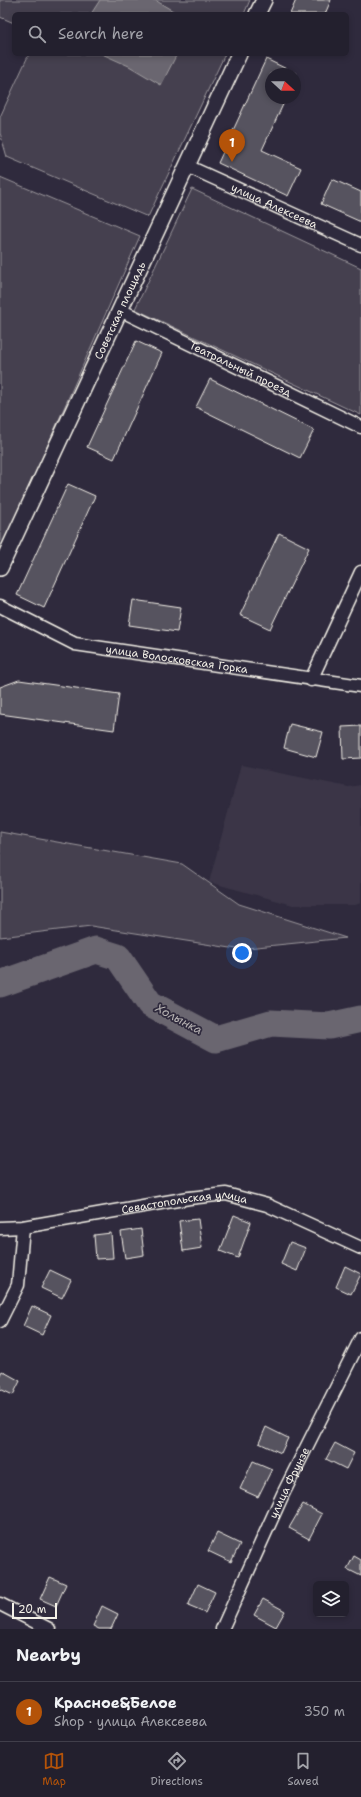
<!DOCTYPE html>
<meta charset="utf-8">
<style>
:root{--surface:#23202e;--page:#2b2836;--text:#f1f3f6;--muted:#a3a3aa;--line:#403e4a;--accent:#b45309}
body{margin:0;font-family:"Shantell Sans",sans-serif;background:var(--page);color:var(--text)}
.controls{position:absolute;right:12px;bottom:12px;display:grid;overflow:hidden;border-radius:6px;box-shadow:0 2px 6px #0003}
.controls button{width:36px;height:36px;display:grid;place-items:center;padding:0;border:0;border-bottom:1px solid var(--line);background:var(--surface);color:var(--text);font:20px sans-serif}
.compass{position:absolute;left:265px;top:68px;width:36px;height:36px;border-radius:50%;background:var(--surface);box-shadow:0 2px 6px #0003;rotate:111deg}
.scale{position:absolute;left:12px;bottom:10px;width:45px;box-sizing:border-box;padding-left:4px;border:2px solid #f4f1e8;border-top:0;font-size:11px;line-height:14px;white-space:nowrap;color:#f4f1e8;-webkit-text-stroke:3px #2f2a3d;paint-order:stroke}
.you{position:absolute;left:242px;top:953px;width:14px;height:14px;margin:-10px;border:3px solid #fff;border-radius:50%;background:#1a73e8;box-shadow:0 0 0 6px #1a73e833}
.badge{display:grid;place-items:center;width:26px;height:26px;border-radius:50%;background:var(--accent);color:#fff;font-size:13px;font-weight:700}
.pin{position:absolute;translate:-50% -33px;filter:drop-shadow(0 1px 2px #0008)}
.pin::after{content:'';position:absolute;top:21px;width:14px;height:12px;background:inherit;clip-path:polygon(0 0,100% 0,50% 100%)}
.list{margin:0;padding:0;list-style:none}
h2{display:flex;justify-content:space-between;align-items:center;height:52px;margin:0;padding:0 16px;font-size:17px}
h2 small{font-size:13px;font-weight:400;color:var(--muted)}
.list li{display:grid;grid-template-columns:26px 1fr auto;gap:12px;align-items:center;box-sizing:border-box;height:60px;padding:0 16px;border-top:1px solid var(--line)}
.list b{display:block;font-size:15px;white-space:nowrap}
.list p{margin:0;font-size:13px;white-space:nowrap;color:var(--muted)}
.list em{font-size:13px;font-style:normal;color:var(--muted)}
.icon{flex:none;width:22px;height:22px;fill:none;stroke:currentColor;stroke-width:2;stroke-linecap:round;stroke-linejoin:round}
.map{position:relative;flex:none;width:361px;height:1629px;overflow:hidden}
.search{position:absolute;background:var(--surface);box-shadow:0 2px 6px #0003;left:12px;right:12px;top:12px;height:44px;display:flex;align-items:center;gap:10px;box-sizing:border-box;padding:0 14px;border-radius:6px;color:var(--muted);font-size:15px}
.sheet{height:112px;background:var(--surface)}
nav{display:flex;justify-content:space-around;align-items:center;box-sizing:border-box;height:56px;border-top:1px solid var(--line);background:var(--surface);font-size:11px;color:var(--muted)}
nav a{display:grid;justify-items:center;gap:2px}
nav .on{color:var(--accent)}
.map>svg:first-child{display:block}
</style>
<div class="map">
<svg width="361" height="1629" viewBox="0 0 361 1629">
<rect width="100%" height="100%" fill="#2f2a3d"/>
<filter id="ink" filterUnits="userSpaceOnUse"><feTurbulence type="fractalNoise" baseFrequency=".025" numOctaves="2"/><feDisplacementMap in="SourceGraphic" scale="8" xChannelSelector="R" yChannelSelector="G"/><feConvolveMatrix kernelMatrix="1 2 1 2 8 2 1 2 1" color-interpolation-filters="sRGB"/></filter>
<g filter="url(#ink)">
<path fill="#3b3647" d="M 241,765 L 348,787 L 361,785 L 361,903 L 355,905 L 293,905 L 209,882 Z"/>
<path fill="#454050" stroke="#9c989c" d="M 0,0 L 250,0 L 244,14 L 14,14 L 14,23 L 0,17 Z
M 29,54 L 225,54 L 148,217 L 7,157 L 0,133 L 0,117 Z
M 0,177 L 140,236 L 0,553 Z
M 192,189 L 361,268 L 361,415 L 135,309 Z
M 0,832 L 182,864 L 239,904 L 346,938 L 237,949 L 91,926 L 0,937 Z"/>
<path fill="#6a6670" stroke="#a19ea0" d="M 100,0 L 155,0 L 178,14 L 91,14 Z
M 102,54 L 177,54 L 161,85 L 129,66 Z"/>
<g fill="none" stroke-linecap="round" stroke-linejoin="round">
<path stroke="#6a6670" stroke-width="27" d="M 0,984 L 96,950 L 118,957 L 150,1004 L 216,1039 L 271,1023 L 329,1026 L 361,1019"/>
</g>
<path fill="#56525f" stroke="#f4f1e8" d="M 296,0 L 331,0 L 325,14 L 290,14 Z
M 266,59 L 297,74 L 295,78 L 295,74 L 271,74 L 271,98 L 286,98 L 262,150 L 301,168 L 288,196 L 218,163 Z
M 332,179 L 361,192 L 361,222 L 321,204 Z
M 136,341 L 162,353 L 114,459 L 87,447 Z
M 210,379 L 314,430 L 300,458 L 196,407 Z
M 68,484 L 95,496 L 44,608 L 17,595 Z
M 279,533 L 309,548 L 270,629 L 240,615 Z
M 133,600 L 181,607 L 177,632 L 129,625 Z
M 19,680 L 119,694 L 114,730 L 0,714 L 0,687 Z
M 290,724 L 323,732 L 316,757 L 284,748 Z
M 361,726 L 361,758 L 343,759 L 342,727 Z
M 234,1215 L 251,1222 L 238,1258 L 220,1251 Z
M 198,1219 L 202,1248 L 183,1251 L 179,1221 Z
M 141,1229 L 144,1255 L 125,1258 L 121,1232 Z
M 111,1233 L 113,1258 L 96,1259 L 94,1235 Z
M 290,1242 L 306,1248 L 297,1271 L 281,1264 Z
M 345,1266 L 361,1274 L 351,1294 L 336,1287 Z
M 50,1270 L 71,1280 L 62,1298 L 41,1288 Z
M 32,1306 L 51,1315 L 42,1335 L 23,1326 Z
M 2,1371 L 20,1381 L 13,1395 L 0,1389 L 0,1375 Z
M 266,1427 L 288,1438 L 281,1453 L 259,1443 Z
M 335,1443 L 354,1453 L 346,1469 L 326,1459 Z
M 253,1461 L 272,1469 L 258,1497 L 240,1489 Z
M 303,1504 L 322,1514 L 309,1539 L 289,1528 Z
M 217,1533 L 240,1544 L 231,1562 L 208,1551 Z
M 354,1556 L 361,1560 L 361,1576 L 347,1569 Z
M 50,1577 L 66,1584 L 56,1606 L 40,1599 Z
M 198,1584 L 215,1592 L 205,1613 L 188,1606 Z
M 263,1599 L 285,1611 L 276,1627 L 254,1615 Z
M 102,1606 L 118,1614 L 111,1629 L 99,1629 L 93,1626 Z"/>
<g fill="none" stroke-linecap="round" stroke-linejoin="round">
<g stroke="#f4f1e8" stroke-width="15">
<g id="minor">
<path id="s1" d="M 187,166 L 361,245"/>
<path id="s2" d="M 120,310 L 361,427"/>
<path id="s3" d="M 0,606 L 75,644 L 361,686"/>
<path d="M 311,680 L 361,572"/>
<path id="s4" d="M 0,1228 L 23,1227 L 189,1198 L 226,1194 L 267,1205 L 361,1248"/>
<path d="M 0,1321 L 18,1285 L 23,1227"/>
<path d="M 0,1604 L 49,1629"/>
<path id="s5" d="M 222,1629 L 283,1494 L 361,1338"/>
</g>
</g>
<g stroke="#f4f1e8" stroke-width="18">
<g id="tertiary">
<path d="M 257,14 L 264,0"/>
<path id="s6" d="M 0,568 L 239,54"/>
</g>
</g>
<use href="#minor" stroke="#2f2a3d" stroke-width="12"/>
<use href="#tertiary" stroke="#2f2a3d" stroke-width="15"/>
</g>
</g>
<g text-anchor="middle" stroke-width="3.5" stroke-linejoin="round" paint-order="stroke">
<g font-size="11" fill="#f4f1e8" stroke="#2f2a3d">
<text dy="4" stroke="none"><textPath href="#s1" startOffset="96">улица Алексеева</textPath></text>
<text dy="4" stroke="none"><textPath href="#s6" startOffset="284">Советская площадь</textPath></text>
<text dy="4" stroke="none"><textPath href="#s2" startOffset="134">Театральный проезд</textPath></text>
<text dy="4" stroke="none"><textPath href="#s3" startOffset="187">улица Волосковская Горка</textPath></text>
<text dy="4" stroke="none"><textPath href="#s4" startOffset="187">Севастопольская улица</textPath></text>
<text dy="4" stroke="none"><textPath href="#s5" startOffset="161">улица Фрунзе</textPath></text>
</g>
<g font-size="12" font-style="italic" fill="#b6b2b2" stroke="#2f2a3d">
<text transform="translate(179 1019) rotate(28)" y="4">Холынка</text>
</g>
</g>
</svg>
<div class="controls">
<button><svg class="icon" aria-label="layers" viewBox="0 0 24 24"><path d="M12 4l9 5-9 5-9-5zM3 14l9 5 9-5"/></svg></button>
</div>
<svg class="compass" viewBox="-18 -18 36 36"><path d="M0-13l5 13h-10z" fill="#e53935"/><path d="M0 13l5-13h-10z" fill="#a3a3aa"/></svg>
<div class="scale">20 m</div>
<div class="you"></div>
<div class="pin badge" style="left:232px;top:162px">1</div>
<div class="search"><svg class="icon" aria-label="search" viewBox="0 0 24 24"><circle cx="10" cy="10" r="6"/><path d="M15 15l6 6"/></svg>Search here</div>
</div>
<section class="sheet">
<h2>Nearby<small></small></h2>
<ul class="list">
<li><span class="badge">1</span><div><b>Красное&amp;Белое</b><p>Shop · улица Алексеева</p></div><em>350 m</em></li>
</ul>
</section>
<nav>
<a class="on"><svg class="icon" aria-label="map" viewBox="0 0 24 24"><path d="M3 6l6-2 6 2 6-2v14l-6 2-6-2-6 2zM9 4v14M15 6v14"/></svg>Map</a>
<a><svg class="icon" aria-label="directions" viewBox="0 0 24 24"><path d="M12 3l9 9-9 9-9-9zM9 14v-3h6M13 9l2 2-2 2"/></svg>Directions</a>
<a><svg class="icon" aria-label="saved" viewBox="0 0 24 24"><path d="M7 4h10v16l-5-4-5 4z"/></svg>Saved</a>
</nav>
